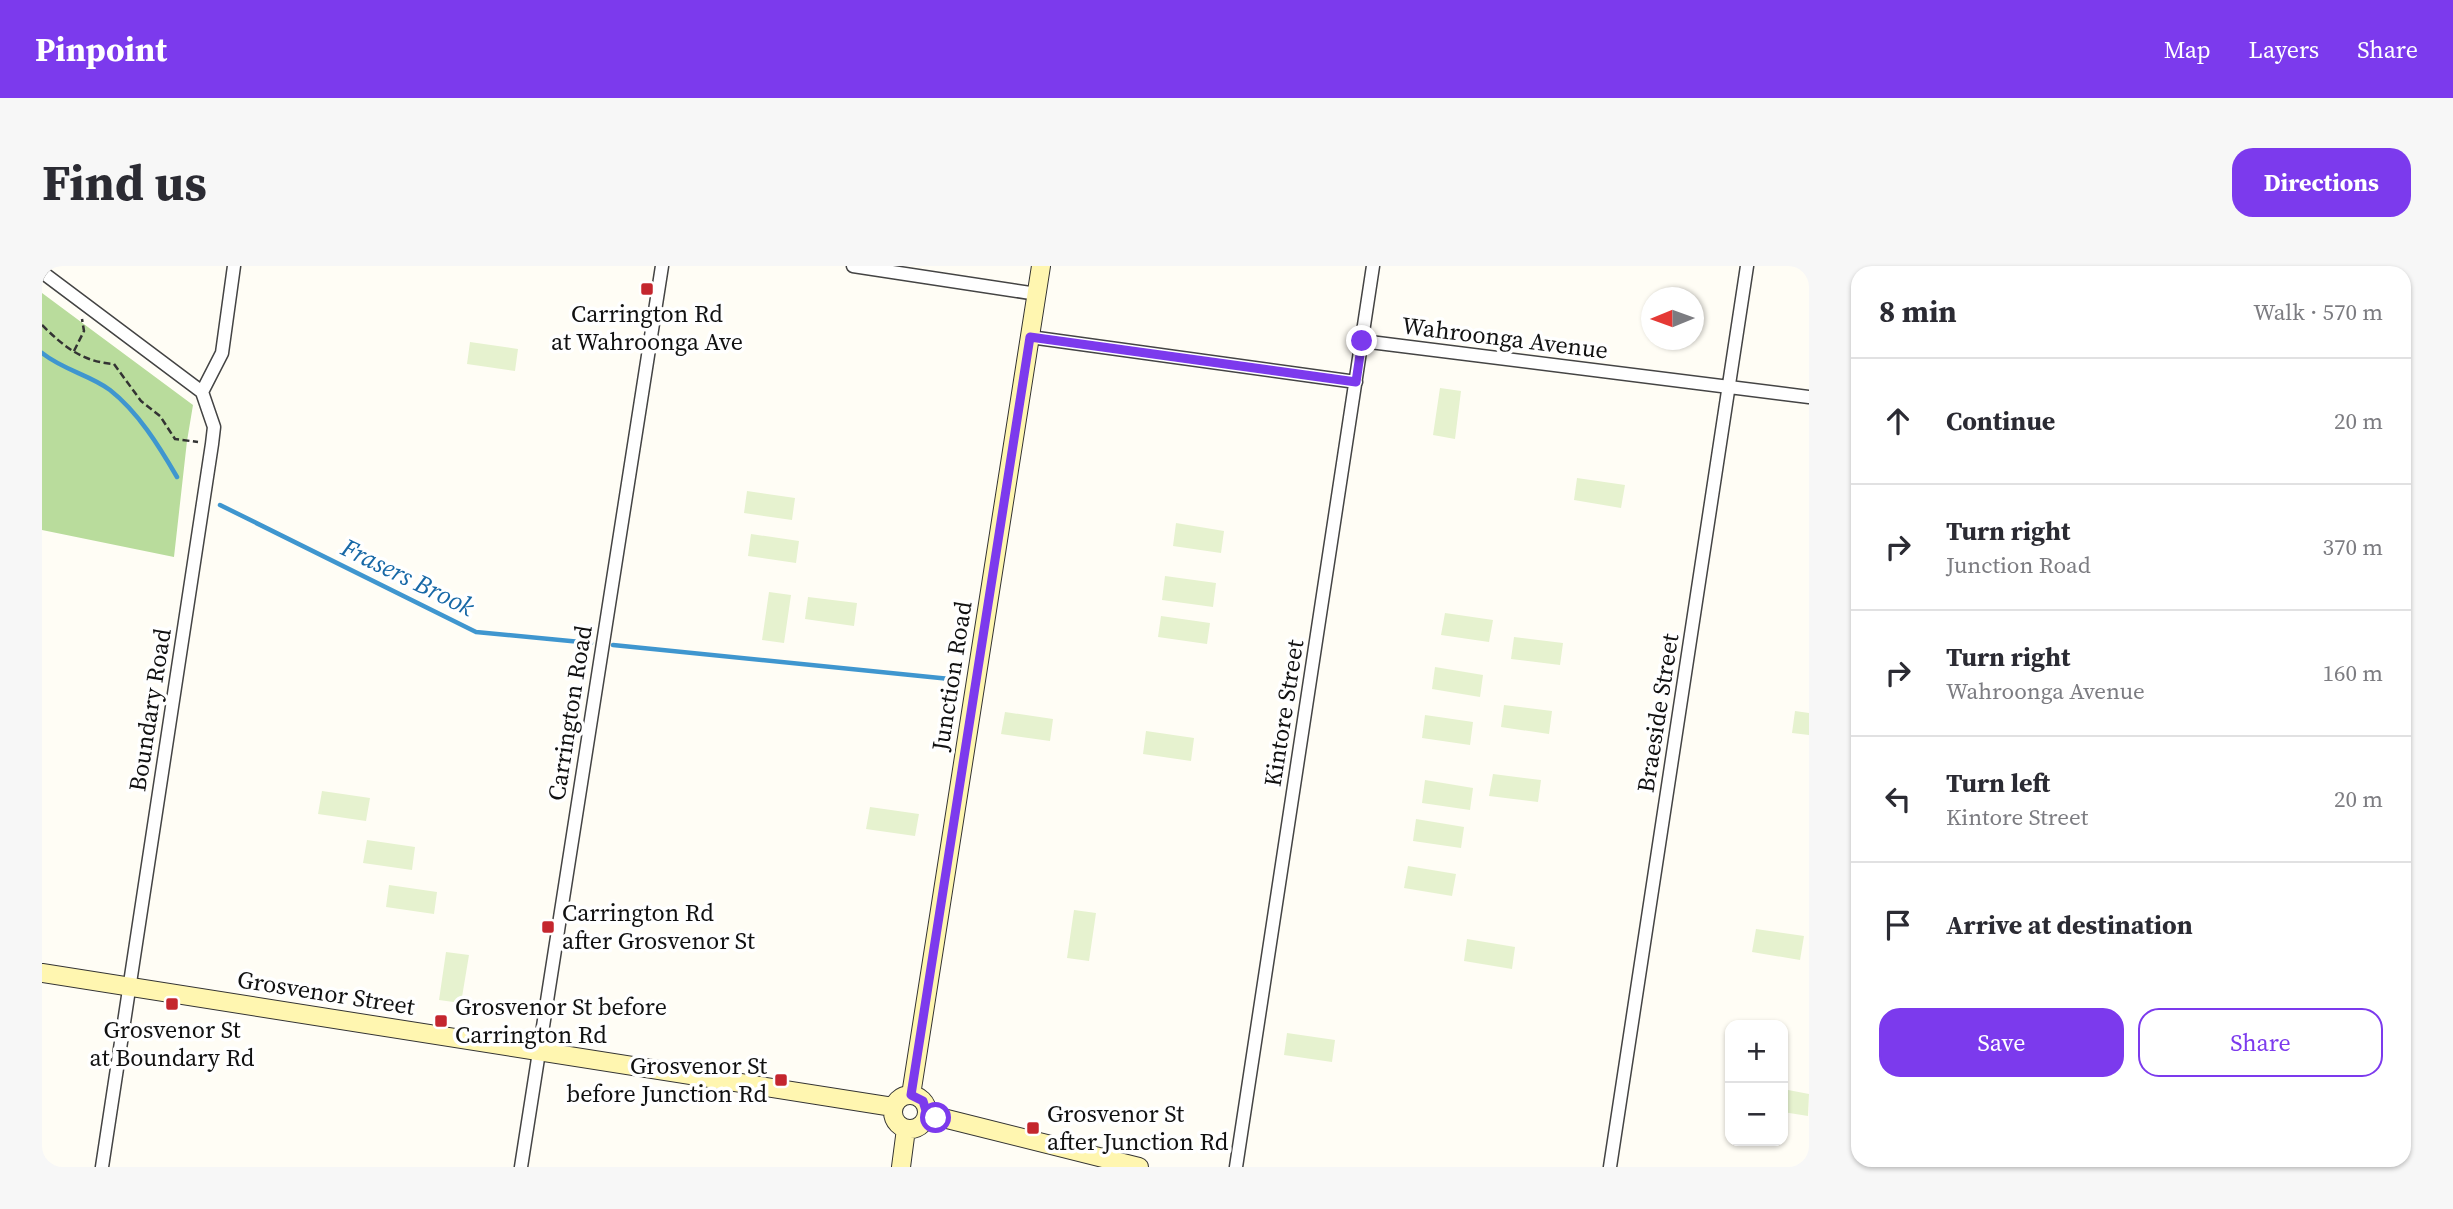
<!DOCTYPE html>
<meta charset="utf-8">
<style>
:root{--surface:#fff;--page:#f7f7f7;--text:#2b2b33;--muted:#7c7c81;--line:#e1e1e2;--accent:#7c3aed}
body{margin:0;font-family:"Source Serif 4",serif;background:var(--page);color:var(--text)}
.controls{position:absolute;right:21px;bottom:21px;display:grid;overflow:hidden;border-radius:14px;box-shadow:0 2px 5px #0004}
.controls button{width:63px;height:63px;display:grid;place-items:center;padding:0;border:0;border-bottom:2px solid var(--line);background:var(--surface);color:var(--text);font:35px sans-serif}
.compass{position:absolute;left:1599px;top:21px;width:63px;height:63px;border-radius:50%;background:var(--surface);box-shadow:0 2px 5px #0004;rotate:269deg}
.stop{position:absolute;width:21px;height:21px;margin:-16px;border:5px solid #7c3aed;border-radius:50%;background:#fff}
.stop.end{background:#7c3aed;border-color:#fff;box-shadow:0 2px 7px #0008}
.list{margin:0;padding:0;list-style:none}
h2{display:flex;justify-content:space-between;align-items:center;height:91px;margin:0;padding:0 28px;font-size:30px}
h2 small{font-size:23px;font-weight:400;color:var(--muted)}
.list li{display:grid;grid-template-columns:46px 1fr auto;gap:21px;align-items:center;box-sizing:border-box;height:126px;padding:0 28px;border-top:2px solid var(--line)}
.list b{display:block;font-size:26px;white-space:nowrap}
.list p{margin:0;font-size:23px;white-space:nowrap;color:var(--muted)}
.list em{font-size:23px;font-style:normal;color:var(--muted)}
.actions{display:flex;gap:14px;padding:21px 28px}
.actions a{flex:1;padding:16px 0;border:2px solid var(--accent);border-radius:21px;text-align:center;font-size:24px;color:var(--accent)}
.actions .main{background:var(--accent);color:#fff}
.icon{flex:none;width:38px;height:38px;fill:none;stroke:currentColor;stroke-width:2;stroke-linecap:round;stroke-linejoin:round}
.map{position:relative;flex:none;width:1767px;height:901px;overflow:hidden;border-radius:21px}
header{display:flex;align-items:center;gap:42px;box-sizing:border-box;height:98px;padding:0 35px;background:var(--accent);color:#fff}
header strong{font-size:33px}
nav{display:flex;gap:38px;margin-inline-start:auto;font-size:24px}
.intro{display:flex;align-items:center;justify-content:space-between;box-sizing:border-box;height:168px;padding:0 42px}
h1{margin:0;font-size:49px}
.button{padding:18px 32px;border-radius:21px;background:var(--accent);color:#fff;font-size:24px;font-weight:700}
main{display:flex;gap:42px;padding:0 42px}
aside{flex:1;background:var(--surface);border-radius:21px;box-shadow:0 2px 5px #0004}
.map>svg:first-child{display:block}
</style>
<header>
<strong>Pinpoint</strong>
<nav><a>Map</a><a>Layers</a><a>Share</a></nav>
</header>
<div class="intro"><h1>Find us</h1><a class="button">Directions</a></div>
<main>
<div class="map">
<svg width="1767" height="901" viewBox="0 0 1767 901">
<rect width="100%" height="100%" fill="#fffdf5"/>
<path fill="#b9dc9c" d="M 0,27 L 151,139 L 145,175 L 132,291 L 0,264 Z"/>
<path fill="#e6f2cf" d="M 428,76 L 476,83 L 473,105 L 425,98 Z
M 1398,122 L 1419,125 L 1413,173 L 1391,169 Z
M 1535,212 L 1583,219 L 1579,242 L 1532,234 Z
M 705,225 L 753,232 L 750,254 L 702,247 Z
M 1134,257 L 1182,265 L 1179,287 L 1131,280 Z
M 709,268 L 757,275 L 754,297 L 706,290 Z
M 1123,310 L 1174,317 L 1171,341 L 1120,334 Z
M 727,326 L 749,329 L 742,377 L 720,374 Z
M 766,331 L 815,337 L 812,360 L 763,353 Z
M 1403,347 L 1451,354 L 1447,376 L 1399,369 Z
M 1119,350 L 1168,357 L 1165,378 L 1116,371 Z
M 1472,371 L 1521,377 L 1518,399 L 1469,393 Z
M 1393,401 L 1441,409 L 1438,431 L 1390,423 Z
M 1462,439 L 1510,445 L 1507,468 L 1459,461 Z
M 1753,445 L 1767,447 L 1767,469 L 1750,467 Z
M 963,446 L 1011,453 L 1008,475 L 959,468 Z
M 1383,449 L 1431,456 L 1428,479 L 1380,472 Z
M 1104,465 L 1152,472 L 1149,495 L 1101,488 Z
M 1451,508 L 1499,514 L 1496,536 L 1447,530 Z
M 1383,514 L 1431,522 L 1428,544 L 1380,537 Z
M 280,525 L 328,532 L 324,555 L 276,548 Z
M 828,541 L 877,548 L 873,570 L 824,563 Z
M 1374,553 L 1422,561 L 1419,582 L 1371,575 Z
M 325,574 L 373,581 L 370,604 L 321,597 Z
M 1366,600 L 1414,608 L 1410,630 L 1362,622 Z
M 347,619 L 395,626 L 392,648 L 344,641 Z
M 1032,644 L 1054,647 L 1047,695 L 1025,692 Z
M 1714,663 L 1762,670 L 1758,694 L 1710,686 Z
M 1425,673 L 1473,681 L 1470,703 L 1422,695 Z
M 404,686 L 427,689 L 419,737 L 397,734 Z
M 1245,767 L 1293,774 L 1290,796 L 1242,789 Z
M 1741,823 L 1767,828 L 1766,850 L 1741,846 Z"/>
<g fill="none" stroke-linecap="round" stroke-linejoin="round">
<path stroke="#3f96cf" stroke-width="4.5" d="M 0,87 C 21,104 48,109 68,124 C 96,146 117,180 135,211
M 178,239 L 434,366 L 549,377
M 571,379 L 908,413"/>
<g stroke="#444" stroke-width="15">
<path id="street" d="M 811,0 L 995,28
M 0,6 L 160,126
M 988,71 L 1314,116
M 1320,75 L 1767,131
M 60,901 L 170,178 L 172,161 L 160,126 L 180,87 L 192,0
M 479,901 L 620,0
M 1194,901 L 1331,0
M 1568,901 L 1705,0"/>
</g>
<g stroke="#333" stroke-width="20">
<path id="secondary" d="M 0,707 L 851,841
M851 846a17 17 0 1 1 34 0a17 17 0 1 1-34 0Z
M 869,829 L 999,0
M 885,848 L 1097,901
M 859,901 L 864,863"/>
</g>
<path stroke="#333" stroke-width="2.5" stroke-dasharray="7 3.5" stroke-linecap="butt" d="M 0,59 C 22,81 41,96 72,98 L 99,135 L 118,150 L 133,173 L 156,176
M 32,85 L 42,65 L 40,53"/>
<use href="#street" stroke="#fff" stroke-width="12"/>
<use href="#secondary" stroke="#fff6b0" stroke-width="18"/>
</g>
<g fill="none" stroke-linecap="round" stroke-linejoin="round">
<path stroke="#7c3aed" stroke-width="9" d="M 894,852 L 885,848 L 881,835 L 869,829 L 988,71 L 1314,116 L 1320,75"/>
</g>
<g fill="#c4262e" stroke="#fff" stroke-width="2.5">
<rect x="598" y="16" width="14" height="14" rx="3.5"/>
<rect x="499" y="654" width="14" height="14" rx="3.5"/>
<rect x="123" y="731" width="14" height="14" rx="3.5"/>
<rect x="392" y="748" width="14" height="14" rx="3.5"/>
<rect x="732" y="807" width="14" height="14" rx="3.5"/>
<rect x="984" y="855" width="14" height="14" rx="3.5"/>
</g>
<g text-anchor="middle" stroke-width="7" stroke-linejoin="round" paint-order="stroke">
<g font-size="24" fill="#111" stroke="#fff" text-anchor="start">
<text x="605" y="56" text-anchor="middle">Carrington Rd<tspan x="605" dy="28">at Wahroonga Ave</tspan></text>
<text x="520" y="655">Carrington Rd<tspan x="520" dy="28">after Grosvenor St</tspan></text>
<text x="413" y="749">Grosvenor St before<tspan x="413" dy="28">Carrington Rd</tspan></text>
<text x="130" y="772" text-anchor="middle">Grosvenor St<tspan x="130" dy="28">at Boundary Rd</tspan></text>
<text x="725" y="808" text-anchor="end">Grosvenor St<tspan x="725" dy="28">before Junction Rd</tspan></text>
<text x="1005" y="856">Grosvenor St<tspan x="1005" dy="28">after Junction Rd</tspan></text>
</g>
<g font-size="24" fill="#111" stroke="#fff">
<text transform="translate(1463 72) rotate(7)" y="8">Wahroonga Avenue</text>
<text transform="translate(910 410) rotate(-81)" y="8">Junction Road</text>
<text transform="translate(108 444) rotate(-81)" y="8">Boundary Road</text>
<text transform="translate(528 447) rotate(-81)" y="8">Carrington Road</text>
<text transform="translate(1242 447) rotate(-81)" y="8">Kintore Street</text>
<text transform="translate(1616 447) rotate(-81)" y="8">Braeside Street</text>
<text transform="translate(284 727) rotate(9)" y="8">Grosvenor Street</text>
</g>
<g font-size="26" font-style="italic" fill="#1768a6" stroke="#fff">
<text transform="translate(366 311) rotate(26)" y="9">Frasers Brook</text>
</g>
</g>
</svg>
<div class="controls">
<button>+</button>
<button>−</button>
</div>
<svg class="compass" viewBox="-18 -18 36 36"><path d="M0-13l5 13h-10z" fill="#e53935"/><path d="M0 13l5-13h-10z" fill="#7c7c81"/></svg>
<div class="stop" style="left:894px;top:852px"></div>
<div class="stop end" style="left:1320px;top:75px"></div>
</div>
<aside>
<h2>8 min<small>Walk · 570 m</small></h2>
<ul class="list">
<li><svg class="icon" aria-label="ahead" viewBox="0 0 24 24"><path d="M12 20V5M6 11l6-6 6 6"/></svg><div><b>Continue</b></div><em>20 m</em></li>
<li><svg class="icon" aria-label="right" viewBox="0 0 24 24"><path d="M7 20v-9h11M14 6l5 5-5 5"/></svg><div><b>Turn right</b><p>Junction Road</p></div><em>370 m</em></li>
<li><svg class="icon" aria-label="right" viewBox="0 0 24 24"><path d="M7 20v-9h11M14 6l5 5-5 5"/></svg><div><b>Turn right</b><p>Wahroonga Avenue</p></div><em>160 m</em></li>
<li><svg class="icon" aria-label="left" viewBox="0 0 24 24"><path d="M17 20v-9H6M10 6l-5 5 5 5"/></svg><div><b>Turn left</b><p>Kintore Street</p></div><em>20 m</em></li>
<li><svg class="icon" aria-label="arrive" viewBox="0 0 24 24"><path d="M6 21V4h12l-3 4 3 4H6"/></svg><div><b>Arrive at destination</b></div></li>
</ul>
<div class="actions"><a class="main">Save</a><a>Share</a></div>
</aside>
</main>
